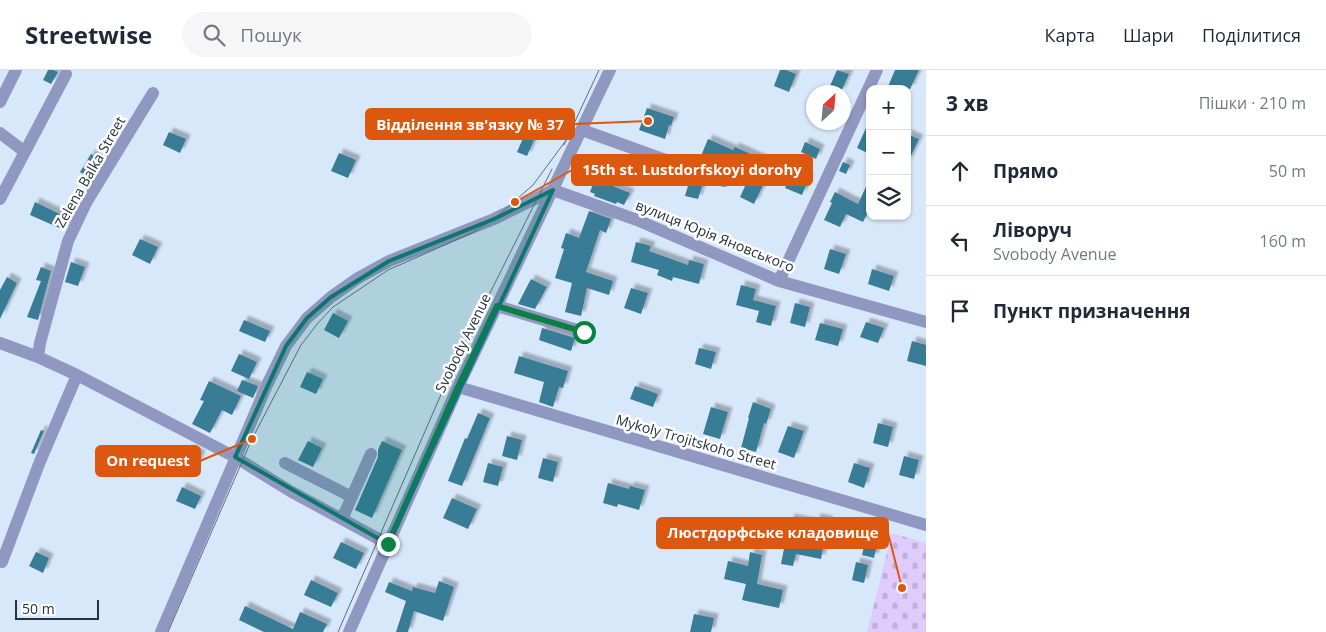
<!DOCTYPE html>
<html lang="uk">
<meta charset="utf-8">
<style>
:root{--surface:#fff;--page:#f6f6f7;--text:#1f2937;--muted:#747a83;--line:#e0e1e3}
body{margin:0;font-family:"Open Sans",sans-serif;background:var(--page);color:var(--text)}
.controls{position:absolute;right:15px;top:15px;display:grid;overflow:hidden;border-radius:10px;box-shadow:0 1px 4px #0004}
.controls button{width:45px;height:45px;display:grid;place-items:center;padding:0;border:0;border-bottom:1px solid var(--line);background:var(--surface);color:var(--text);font:25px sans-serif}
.compass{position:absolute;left:806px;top:15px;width:45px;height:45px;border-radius:50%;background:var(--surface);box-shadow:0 1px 4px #0004;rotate:26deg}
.scale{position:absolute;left:15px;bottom:12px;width:84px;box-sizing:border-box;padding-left:5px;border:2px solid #283039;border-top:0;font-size:14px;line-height:18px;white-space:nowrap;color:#283039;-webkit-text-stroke:4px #fff;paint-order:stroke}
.stop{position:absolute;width:15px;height:15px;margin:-11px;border:4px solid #0b8043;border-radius:50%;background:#fff}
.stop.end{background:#0b8043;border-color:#fff;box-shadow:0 1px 5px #0008}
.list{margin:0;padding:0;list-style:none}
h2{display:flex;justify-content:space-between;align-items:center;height:65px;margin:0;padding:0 20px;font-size:21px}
h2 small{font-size:16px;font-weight:400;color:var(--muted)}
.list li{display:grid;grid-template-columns:32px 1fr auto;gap:15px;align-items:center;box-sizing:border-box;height:70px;padding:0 20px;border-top:1px solid var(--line)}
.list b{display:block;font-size:19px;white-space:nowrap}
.list p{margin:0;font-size:16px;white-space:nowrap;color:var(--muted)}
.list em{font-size:16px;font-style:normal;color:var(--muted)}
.icon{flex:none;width:28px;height:28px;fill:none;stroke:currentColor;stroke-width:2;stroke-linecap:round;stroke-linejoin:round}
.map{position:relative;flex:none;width:926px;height:562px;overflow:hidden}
header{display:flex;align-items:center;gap:30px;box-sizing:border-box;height:70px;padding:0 25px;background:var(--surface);border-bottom:1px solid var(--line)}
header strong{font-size:24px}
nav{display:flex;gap:28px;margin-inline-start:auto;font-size:18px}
.search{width:350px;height:45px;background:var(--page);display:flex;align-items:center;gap:12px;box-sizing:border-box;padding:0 18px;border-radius:28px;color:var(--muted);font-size:19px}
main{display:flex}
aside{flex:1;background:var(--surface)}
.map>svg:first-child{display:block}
</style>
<header>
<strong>Streetwise</strong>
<div class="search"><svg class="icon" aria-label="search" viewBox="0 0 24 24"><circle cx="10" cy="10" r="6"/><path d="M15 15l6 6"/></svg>Пошук</div>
<nav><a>Карта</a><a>Шари</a><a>Поділитися</a></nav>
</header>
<main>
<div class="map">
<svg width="926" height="562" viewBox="0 0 926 562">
<defs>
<pattern id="cemetery-stones" width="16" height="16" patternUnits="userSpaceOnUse" patternTransform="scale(1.25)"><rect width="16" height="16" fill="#dfccfd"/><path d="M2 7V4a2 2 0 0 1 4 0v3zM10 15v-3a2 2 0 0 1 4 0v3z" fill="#bfb0da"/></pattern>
<filter id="shadow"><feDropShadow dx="4.5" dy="-4.5" stdDeviation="1" flood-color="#0004"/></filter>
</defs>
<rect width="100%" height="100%" fill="#d8e8fb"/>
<path fill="url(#cemetery-stones)" d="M 892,463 L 926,473 L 926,562 L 867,562 Z"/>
<path fill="#387b96" filter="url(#shadow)" d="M 48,0 L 53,0 L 58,2 L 51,14 L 43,10 Z
M 780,0 L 786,0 L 796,4 L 789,22 L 774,16 Z
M 837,0 L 849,4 L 841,22 L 829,18 Z
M 895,0 L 919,0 L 910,19 L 887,19 Z
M 647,38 L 674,47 L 671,56 L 669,55 L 665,69 L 639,60 Z
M 870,49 L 870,84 L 857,78 Z
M 527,59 L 537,63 L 527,86 L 517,82 Z
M 169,62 L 186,69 L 180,83 L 163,75 Z
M 907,64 L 919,69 L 907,94 Z
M 708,69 L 733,80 L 735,77 L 773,94 L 754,134 L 740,127 L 751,103 L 717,89 L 716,92 L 701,86 Z
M 805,72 L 820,79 L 816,89 L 801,82 Z
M 339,83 L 356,90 L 348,108 L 331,101 Z
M 91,84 L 102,91 L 91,109 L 80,102 Z
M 843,92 L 850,95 L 846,104 L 839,101 Z
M 793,102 L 809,108 L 802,125 L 785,118 Z
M 870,108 L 870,138 L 863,152 L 846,144 L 840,157 L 824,150 L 832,133 L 830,132 L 835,122 L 858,134 Z
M 595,109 L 630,123 L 624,135 L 617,132 L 616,134 L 594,126 L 595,124 L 590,122 Z
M 690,109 L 703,113 L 698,129 L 685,126 Z
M 35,132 L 70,149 L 64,160 L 30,145 Z
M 589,141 L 611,149 L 606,163 L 600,160 L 586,202 L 613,211 L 609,225 L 587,218 L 581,246 L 565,242 L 572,213 L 555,208 L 564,179 L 561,178 L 566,163 L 579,168 Z
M 140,169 L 158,177 L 150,194 L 132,185 Z
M 636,172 L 651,176 L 649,181 L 688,195 L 689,190 L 704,194 L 699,214 L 673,207 L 672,211 L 657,205 L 659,200 L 631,192 Z
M 830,179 L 846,184 L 839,204 L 824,199 Z
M 71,192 L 85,197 L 78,216 L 65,212 Z
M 41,197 L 51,201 L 38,250 L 27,247 L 41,211 L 36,210 Z
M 872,199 L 894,206 L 889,221 L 868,214 Z
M 7,207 L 17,213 L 0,249 L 0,220 Z
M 531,209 L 547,217 L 535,239 L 518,234 Z
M 741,215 L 756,219 L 753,230 L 776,236 L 771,256 L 756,252 L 759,241 L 736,235 Z
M 631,218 L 648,223 L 641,244 L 624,238 Z
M 795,233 L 810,237 L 805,257 L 790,253 Z
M 333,243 L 348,251 L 339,268 L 324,260 Z
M 244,250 L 270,261 L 265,272 L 239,261 Z
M 866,252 L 884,258 L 878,273 L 860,267 Z
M 820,253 L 843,259 L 838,276 L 815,270 Z
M 542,258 L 575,268 L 571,281 L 539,270 Z
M 912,271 L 926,275 L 926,296 L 907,291 Z
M 699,278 L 716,282 L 711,299 L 695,294 Z
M 239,284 L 257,292 L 249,309 L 231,301 Z
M 519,286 L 568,301 L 563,318 L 559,317 L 553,337 L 539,332 L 544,312 L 514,303 Z
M 307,302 L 323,309 L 316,324 L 300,317 Z
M 242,310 L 258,316 L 253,328 L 237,321 Z
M 209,311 L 241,326 L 232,345 L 222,340 L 210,363 L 192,354 L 204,331 L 200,330 Z
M 635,316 L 658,324 L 653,337 L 630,329 Z
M 753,332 L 771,339 L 766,354 L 764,353 L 756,382 L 741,378 L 749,348 L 748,348 Z
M 711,337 L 728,342 L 720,369 L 703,364 Z
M 478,343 L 490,348 L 462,416 L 448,411 L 465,368 L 467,369 Z
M 878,353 L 893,357 L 888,377 L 873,373 Z
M 788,356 L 804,361 L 794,388 L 778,382 Z
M 41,360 L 44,361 L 34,384 L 31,383 Z
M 507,366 L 522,370 L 517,390 L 502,386 Z
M 308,371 L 322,378 L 313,397 L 298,390 Z
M 382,371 L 402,380 L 372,448 L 355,440 L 378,387 L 378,380 Z
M 189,379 L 201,385 L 192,404 L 180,398 Z
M 904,386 L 919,390 L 914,409 L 899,405 Z
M 543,388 L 558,392 L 553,412 L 538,408 Z
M 488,393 L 503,397 L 498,416 L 483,412 Z
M 854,393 L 870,398 L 864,418 L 848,412 Z
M 608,413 L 629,419 L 630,416 L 645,420 L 639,440 L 618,434 L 617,437 L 603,433 Z
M 182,417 L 201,426 L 195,439 L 176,431 Z
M 452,428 L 477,439 L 468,459 L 443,448 Z
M 790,448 L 815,453 L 816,448 L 828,450 L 821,489 L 796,484 L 793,496 L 781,494 Z
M 866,468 L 878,470 L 874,488 L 862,485 Z
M 341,472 L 364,483 L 356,499 L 333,488 Z
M 36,482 L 49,488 L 43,503 L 29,496 Z
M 750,482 L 762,485 L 757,514 L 783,520 L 779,538 L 742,530 L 746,514 L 724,509 L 728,491 L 748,496 Z
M 856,492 L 868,495 L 864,513 L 852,510 Z
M 311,510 L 338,523 L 331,537 L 304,525 Z
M 439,511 L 454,517 L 443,551 L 414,541 L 408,562 L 396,562 L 406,531 L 385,522 L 389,512 L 412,521 L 413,517 L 435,523 Z
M 245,536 L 293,559 L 300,542 L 327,554 L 323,562 L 264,562 L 239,550 Z
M 694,544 L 714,548 L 711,562 L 690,562 Z"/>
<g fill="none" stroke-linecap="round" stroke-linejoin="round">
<path stroke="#9097c1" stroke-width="12" d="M 0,32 L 16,0
M 582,60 L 724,111
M 0,63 L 25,82
M 0,129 L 66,4
M 779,211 L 877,0
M 497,236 L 584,262
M 0,273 L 38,287 L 77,305 L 235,387 L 290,421 L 388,474
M 38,287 L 40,273 L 68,171 L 87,131 L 153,23
M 458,317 L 926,455
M 285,393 L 352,427
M 342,449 L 371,384
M 2,492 L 39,394 L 77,305
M 161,562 L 267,315 L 286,276 L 307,248 L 331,227 L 358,208 L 389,191 L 494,149 L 553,120 L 637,150 L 779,211 L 926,252
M 349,562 L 458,317 L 610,0"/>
<path stroke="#616b78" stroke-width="1" d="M 564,75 L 599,0
M 168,562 L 252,369 L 301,275 L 318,253 L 333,237 L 388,200 L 472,163 L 494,149 L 533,115 L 567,69
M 338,562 L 452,299 L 552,99"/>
</g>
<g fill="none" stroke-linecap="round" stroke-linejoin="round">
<path stroke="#0b8043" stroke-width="6" d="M 388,474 L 458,317 L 497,236 L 584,262"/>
</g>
<path fill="#0f766e" fill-opacity="0.2" stroke="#0f766e" stroke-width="4" stroke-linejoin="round" d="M 553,120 L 388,474 L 235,387 L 286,276 L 307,248 L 331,227 L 389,191 L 494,149 Z"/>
<g text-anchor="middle" stroke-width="5" stroke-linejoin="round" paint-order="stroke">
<g font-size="14" fill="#283039" stroke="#fff">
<text transform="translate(90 102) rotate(-60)" y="5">Zelena Balka Street</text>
<text transform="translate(715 166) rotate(22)" y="5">вулиця Юрія Яновського</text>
<text transform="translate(463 273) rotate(-64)" y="5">Svobody Avenue</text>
<text transform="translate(696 372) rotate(16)" y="5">Mykoly Trojitskoho Street</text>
</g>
</g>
<path fill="none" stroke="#de570e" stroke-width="2" d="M648 51L574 54M515 132L572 100M252 369L200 391M902 518L888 463"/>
<g fill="#de570e" stroke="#fff" stroke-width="2">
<circle cx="648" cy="51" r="5"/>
<circle cx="515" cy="132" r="5"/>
<circle cx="252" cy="369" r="5"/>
<circle cx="902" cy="518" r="5"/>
</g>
<g fill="#de570e" stroke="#de570e" stroke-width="2">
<rect x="366" y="39" width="208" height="30" rx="5"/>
<rect x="572" y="85" width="240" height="30" rx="5"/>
<rect x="96" y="376" width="104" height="30" rx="5"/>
<rect x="657" y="448" width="231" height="30" rx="5"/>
</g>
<g font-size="15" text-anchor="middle" font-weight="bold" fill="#fff">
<text x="470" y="60">Відділення зв'язку № 37</text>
<text x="692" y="105">15th st. Lustdorfskoyi dorohy</text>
<text x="148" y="396">On request</text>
<text x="773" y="468">Люстдорфське кладовище</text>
</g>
</svg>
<div class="controls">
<button>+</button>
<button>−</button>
<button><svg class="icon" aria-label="layers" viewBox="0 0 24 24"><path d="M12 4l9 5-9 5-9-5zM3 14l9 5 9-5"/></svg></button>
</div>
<svg class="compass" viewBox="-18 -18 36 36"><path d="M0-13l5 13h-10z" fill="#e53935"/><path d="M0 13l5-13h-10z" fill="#747a83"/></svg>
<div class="scale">50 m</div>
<div class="stop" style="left:584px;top:262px"></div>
<div class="stop end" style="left:388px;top:474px"></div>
</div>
<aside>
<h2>3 хв<small>Пішки · 210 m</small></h2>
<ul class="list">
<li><svg class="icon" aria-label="ahead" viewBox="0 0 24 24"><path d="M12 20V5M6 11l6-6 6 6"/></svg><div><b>Прямо</b></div><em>50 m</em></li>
<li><svg class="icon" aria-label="left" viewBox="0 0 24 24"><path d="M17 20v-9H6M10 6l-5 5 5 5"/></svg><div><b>Ліворуч</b><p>Svobody Avenue</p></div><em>160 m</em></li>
<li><svg class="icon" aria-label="arrive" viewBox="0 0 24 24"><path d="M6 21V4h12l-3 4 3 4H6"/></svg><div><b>Пункт призначення</b></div></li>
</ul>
</aside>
</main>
